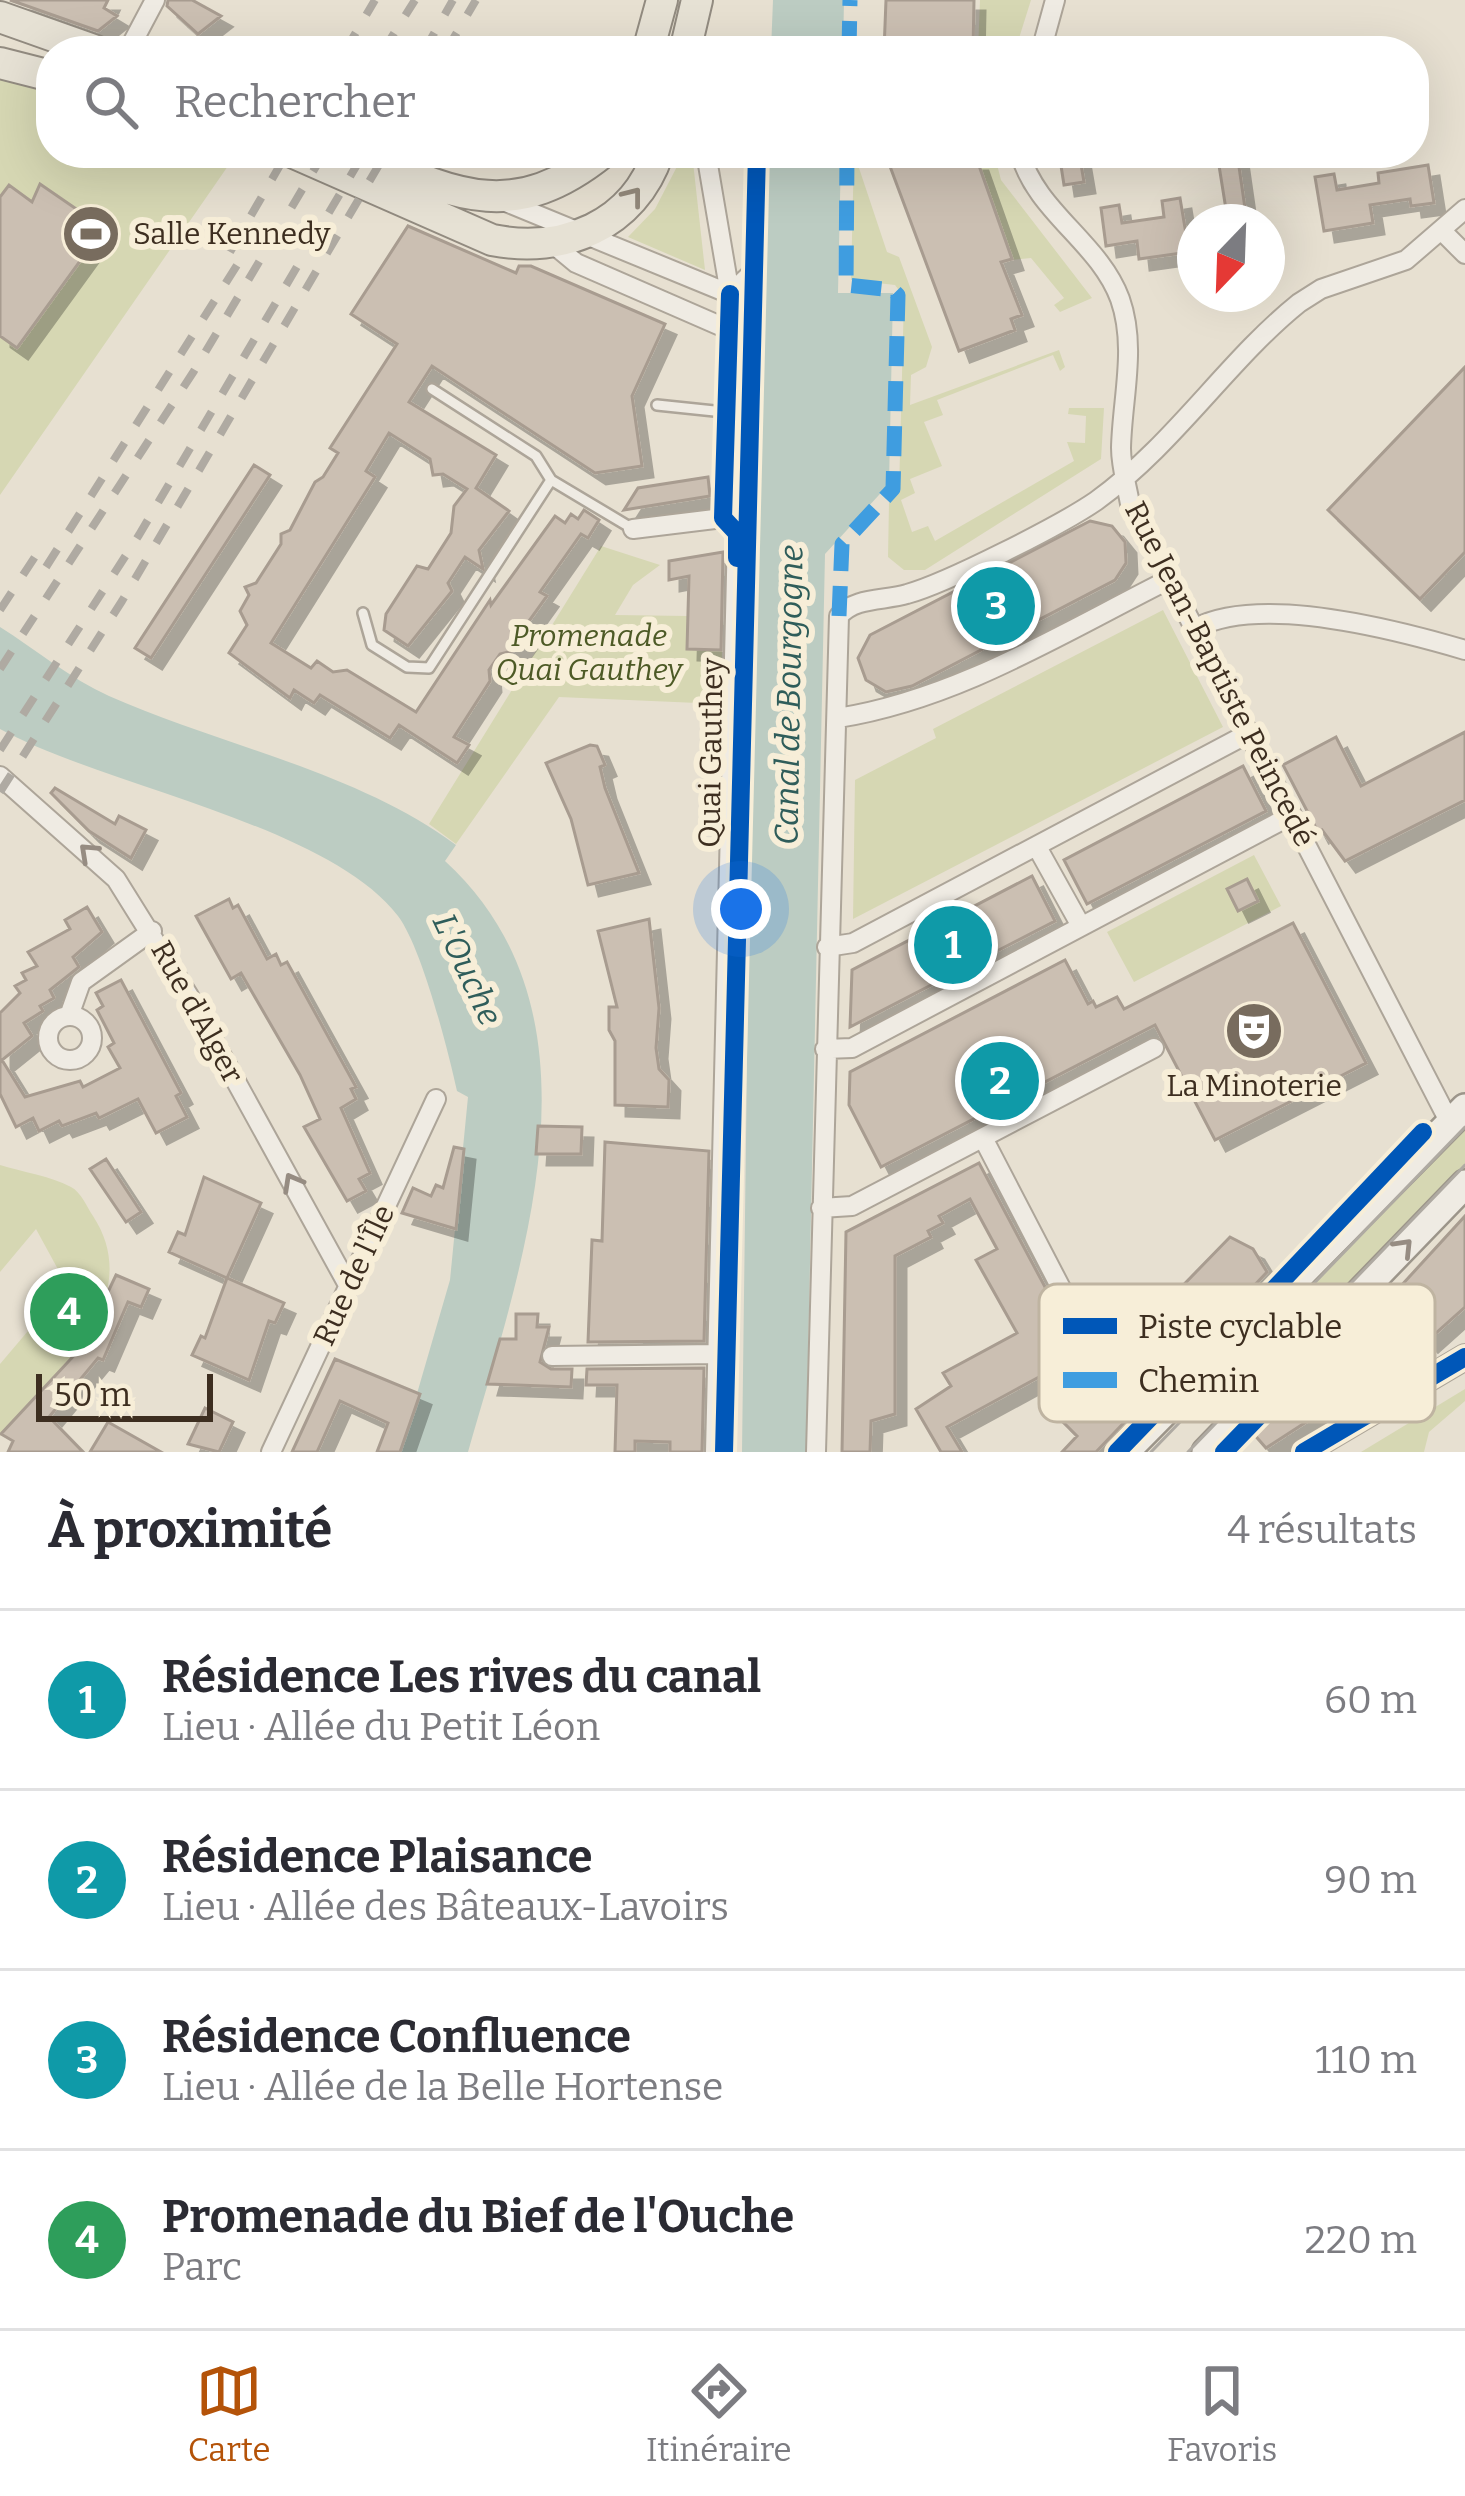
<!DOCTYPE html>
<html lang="fr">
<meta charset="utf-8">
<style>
:root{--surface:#fff;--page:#f7f7f7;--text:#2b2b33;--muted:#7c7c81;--line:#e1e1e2;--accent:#b45309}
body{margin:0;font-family:Bitter,serif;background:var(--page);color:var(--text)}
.compass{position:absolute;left:1177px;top:204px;width:108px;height:108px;border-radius:50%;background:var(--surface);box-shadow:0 12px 48px #0002;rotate:203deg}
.scale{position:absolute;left:36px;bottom:30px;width:177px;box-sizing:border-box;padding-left:12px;border:6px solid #3d2e20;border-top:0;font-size:33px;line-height:42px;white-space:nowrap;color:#3d2e20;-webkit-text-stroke:9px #f7eed8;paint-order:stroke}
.you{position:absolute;left:741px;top:909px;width:42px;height:42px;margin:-30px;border:9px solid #fff;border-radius:50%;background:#1a73e8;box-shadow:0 0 0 18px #1a73e833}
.badge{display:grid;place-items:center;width:78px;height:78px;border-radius:50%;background:var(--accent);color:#fff;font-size:39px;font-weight:700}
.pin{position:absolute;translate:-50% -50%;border:6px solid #fff;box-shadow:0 3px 12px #0006}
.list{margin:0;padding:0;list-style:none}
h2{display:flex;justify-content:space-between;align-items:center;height:156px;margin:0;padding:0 48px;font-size:51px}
h2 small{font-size:39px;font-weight:400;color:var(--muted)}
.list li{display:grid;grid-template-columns:78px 1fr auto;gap:36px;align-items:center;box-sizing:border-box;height:180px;padding:0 48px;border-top:3px solid var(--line)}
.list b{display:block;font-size:45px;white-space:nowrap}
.list p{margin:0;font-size:39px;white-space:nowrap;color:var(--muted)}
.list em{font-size:39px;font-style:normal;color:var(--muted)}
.icon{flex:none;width:66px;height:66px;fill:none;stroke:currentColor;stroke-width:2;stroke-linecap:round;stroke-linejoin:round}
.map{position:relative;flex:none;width:1465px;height:1452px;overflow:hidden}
.search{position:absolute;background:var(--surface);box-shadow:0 12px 48px #0002;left:36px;right:36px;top:36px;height:132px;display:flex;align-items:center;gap:30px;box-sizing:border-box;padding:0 42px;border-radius:48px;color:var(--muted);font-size:45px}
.sheet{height:876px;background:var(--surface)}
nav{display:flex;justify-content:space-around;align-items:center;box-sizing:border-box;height:168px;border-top:3px solid var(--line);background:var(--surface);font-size:33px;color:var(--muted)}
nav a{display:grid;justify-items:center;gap:6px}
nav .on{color:var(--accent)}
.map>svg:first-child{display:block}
</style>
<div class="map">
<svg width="1465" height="1452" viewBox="0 0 1465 1452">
<defs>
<filter id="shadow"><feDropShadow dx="11" dy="11" stdDeviation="0" flood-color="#0004"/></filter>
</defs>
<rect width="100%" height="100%" fill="#e7e0d1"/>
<path fill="#d6d7b3" d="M 980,0 L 1031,0 L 1015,51 L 978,51 Z
M 0,79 L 51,93 L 51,153 L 237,153 L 0,495 Z
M 684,153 L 692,153 L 705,270 L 628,237 L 655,209 Z
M 854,153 L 887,252 L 899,257 L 932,347 L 926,367 L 911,375 L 910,405 L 1059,350 L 1065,367 L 1060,371 L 1053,355 L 937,400 L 943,415 L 924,422 L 942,466 L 910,479 L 915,493 L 901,500 L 912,532 L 928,526 L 935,541 L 1074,461 L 1067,442 L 1085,443 L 1086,416 L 1068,414 L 1069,408 L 1104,408 L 1101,459 L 925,570 L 904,570 L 888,557 L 889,503 L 899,492 L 904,297 L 895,285 L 851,280 Z
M 975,153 L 994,153 L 1001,180 L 1092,298 L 1060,312 L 1054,305 L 1064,298 L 1031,258 L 1012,260 Z
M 601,546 L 660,565 L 633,585 L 615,615 L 688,616 L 687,648 L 722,650 L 721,704 L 559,697 L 456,844 L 429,824 Z
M 1163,610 L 1223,727 L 853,919 L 855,780 L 936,738 L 933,729 Z
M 1254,855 L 1281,906 L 1134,982 L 1107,932 Z
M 1465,1120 L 1465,1172 L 1326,1316 L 1300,1291 Z
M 0,1165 C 22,1172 51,1176 71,1187 C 81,1192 87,1207 93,1216 C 148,1300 53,1379 0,1436 L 0,1364 L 28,1331 L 60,1273 L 36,1229 L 0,1272 Z
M 1465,1389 L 1465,1401 L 1429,1432 L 1424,1452 L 1361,1452 Z"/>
<path fill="#bcccc2" d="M 773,0 L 844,0 L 843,51 L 771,51 Z
M 767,153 L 841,153 L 838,293 L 893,293 L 889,484 L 825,554 L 806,1452 L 742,1452 L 754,512 Z
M 0,627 C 35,649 71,679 109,696 C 222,746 356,771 456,845 L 445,861 C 614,1016 521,1266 468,1452 L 400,1452 L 450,1280 L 468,1097 L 457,1091 C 448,1050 422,948 398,916 C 327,824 106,787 0,729 Z"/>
<path fill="#cbbfb2" stroke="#a89c90" stroke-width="3" filter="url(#shadow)" d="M 10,0 L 108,0 L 104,8 L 117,16 L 98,31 Z
M 168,0 L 192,0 L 221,16 L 198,34 L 167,6 Z
M 886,0 L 974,0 L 973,51 L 884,51 Z
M 885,153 L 963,153 L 964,160 L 977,160 L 1012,259 L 1001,262 L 1022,315 L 1011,319 L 1015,330 L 959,351 Z
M 1059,153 L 1079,153 L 1084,182 L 1064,185 Z
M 1217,153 L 1237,153 L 1247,222 L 1228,222 Z
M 1428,165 L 1434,203 L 1411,206 L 1410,199 L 1370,205 L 1373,223 L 1324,231 L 1315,177 L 1334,174 L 1337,190 L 1379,183 L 1378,173 Z
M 40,184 L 104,228 L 17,348 L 0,336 L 0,197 L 9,185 L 32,202 Z
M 1180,198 L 1189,252 L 1139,259 L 1137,241 L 1106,246 L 1101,208 L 1119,205 L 1122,223 L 1164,217 L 1162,201 Z
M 408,226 L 516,273 L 519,266 L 531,266 L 665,324 L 632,396 L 642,466 L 595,473 L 432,366 L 409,402 L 496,455 L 476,488 L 509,511 L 479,550 L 483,569 L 465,557 L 448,583 L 452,591 L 408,646 L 384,630 L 386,614 L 417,566 L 428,569 L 451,533 L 454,506 L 467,489 L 443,474 L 433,475 L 430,459 L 389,433 L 366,471 L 375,477 L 271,643 L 311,668 L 317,661 L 333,672 L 347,670 L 416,712 L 490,600 L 491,605 L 555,516 L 565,523 L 571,514 L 578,519 L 584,510 L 599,520 L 588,538 L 581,534 L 540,592 L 547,596 L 521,632 L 527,636 L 517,650 L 500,654 L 489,670 L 490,681 L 454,737 L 469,745 L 457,763 L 399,725 L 390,738 L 320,695 L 314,703 L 294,690 L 290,698 L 229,653 L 247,625 L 240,611 L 249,595 L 245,587 L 256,583 L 281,544 L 281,534 L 290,530 L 315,482 L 323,477 L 338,453 L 330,448 L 397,344 L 351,314 Z
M 1465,367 L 1465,552 L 1420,599 L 1328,510 Z
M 254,465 L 270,475 L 151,658 L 135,648 Z
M 708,477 L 710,496 L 624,510 L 638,488 Z
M 1090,521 L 1112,526 L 1125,542 L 1126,563 L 1115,580 L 912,686 L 886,692 L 866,680 L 858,658 L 870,635 Z
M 723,552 L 721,650 L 687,649 L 689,576 L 669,580 L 669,561 Z
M 1465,732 L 1465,800 L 1345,861 L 1322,830 L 1318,832 L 1283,765 L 1336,737 L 1361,786 Z
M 590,745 L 597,746 L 605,765 L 600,767 L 605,788 L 639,873 L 588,885 L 571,819 L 546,763 Z
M 1243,766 L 1266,811 L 1087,904 L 1064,860 Z
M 55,788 L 115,824 L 119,816 L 146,830 L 131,858 L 89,831 L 51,793 Z
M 1032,876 L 1055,921 L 850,1027 L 852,970 Z
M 1247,879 L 1258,901 L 1238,911 L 1227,889 Z
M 229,899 L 233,908 L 238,905 L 267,959 L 276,954 L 281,965 L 287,962 L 356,1087 L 351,1089 L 356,1099 L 341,1108 L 370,1173 L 359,1179 L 366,1191 L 347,1201 L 304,1127 L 320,1119 L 300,1075 L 241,973 L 231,979 L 196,916 Z
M 87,907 L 102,932 L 73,957 L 79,967 L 50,990 L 54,998 L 40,1006 L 43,1011 L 24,1023 L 32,1036 L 2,1060 L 25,1097 L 80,1081 L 83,1087 L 120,1068 L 108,1047 L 114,1043 L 97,1010 L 103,1006 L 96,993 L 121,980 L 181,1093 L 176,1096 L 187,1117 L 156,1133 L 138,1099 L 99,1118 L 96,1113 L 62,1126 L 59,1121 L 39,1131 L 33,1118 L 16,1127 L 0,1094 L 0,1013 L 20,993 L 15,986 L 26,980 L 22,973 L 37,966 L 28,952 L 70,929 L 65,920 Z
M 649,919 L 659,1008 L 656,1048 L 659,1069 L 669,1080 L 668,1107 L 615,1105 L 615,1041 L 609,1030 L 609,1007 L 617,1007 L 598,931 Z
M 1293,923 L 1366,1063 L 1215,1140 L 1155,1025 L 881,1167 L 849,1105 L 850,1072 L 1065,960 L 1088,1004 L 1093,1001 L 1096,1007 L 1117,997 L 1124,1009 Z
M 538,1126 L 582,1127 L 581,1154 L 536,1154 Z
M 605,1142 L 709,1151 L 704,1341 L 588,1342 L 592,1240 L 602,1241 Z
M 454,1147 L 464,1149 L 456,1229 L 402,1213 L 413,1188 L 431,1196 L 436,1185 L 443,1188 Z
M 106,1159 L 141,1212 L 126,1222 L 90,1169 Z
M 979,1163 L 1102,1394 L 1114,1382 L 1130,1381 L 1132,1363 L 1139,1355 L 1127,1343 L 1230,1237 L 1253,1249 L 1267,1272 L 1096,1452 L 1062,1452 L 1077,1436 L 1060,1419 L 1039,1377 L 947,1427 L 962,1452 L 941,1452 L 916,1409 L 951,1386 L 943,1373 L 1017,1333 L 976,1260 L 997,1249 L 970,1199 L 939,1216 L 943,1223 L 928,1231 L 931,1237 L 895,1256 L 895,1414 L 871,1421 L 870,1452 L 842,1452 L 846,1232 Z
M 204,1177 L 261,1203 L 227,1278 L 169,1252 L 178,1232 L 185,1235 Z
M 1465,1216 L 1465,1307 L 1427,1341 L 1408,1319 L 1400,1328 L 1396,1324 L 1366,1359 L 1371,1363 L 1350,1385 L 1354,1391 L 1266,1448 L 1252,1432 L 1283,1400 L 1290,1407 Z
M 116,1275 L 149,1289 L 141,1307 L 128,1302 L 103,1360 L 98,1358 L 49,1417 L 83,1452 L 8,1452 L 13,1441 L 1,1434 L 82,1347 Z
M 227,1278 L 284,1303 L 275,1323 L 269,1321 L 249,1380 L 192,1355 L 201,1336 L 205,1338 Z
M 516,1314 L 538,1314 L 537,1327 L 549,1327 L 540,1362 L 551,1369 L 572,1369 L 571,1387 L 487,1384 L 500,1339 L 516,1339 Z
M 335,1359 L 420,1394 L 400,1452 L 377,1452 L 388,1423 L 340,1401 L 317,1452 L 292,1452 Z
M 704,1368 L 702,1452 L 670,1452 L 670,1442 L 635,1441 L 635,1452 L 615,1452 L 617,1385 L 586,1385 L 587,1369 Z
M 205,1408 L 233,1422 L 219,1452 L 188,1444 Z
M 108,1422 L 161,1452 L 90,1452 Z"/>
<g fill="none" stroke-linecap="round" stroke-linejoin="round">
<path stroke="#c5bcae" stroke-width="18" stroke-dasharray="18 9" stroke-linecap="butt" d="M 1121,1371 L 1151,1398"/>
<g stroke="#ada599" stroke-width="14">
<path id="service" d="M 432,389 L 536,456 L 551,480 L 633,529
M 657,405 L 724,412
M 363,613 L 372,645 L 407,667 L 429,668 L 551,480"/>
</g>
<g stroke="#ada599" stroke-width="22">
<path id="minor" d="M 128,51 L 155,0
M 1041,51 L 1055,0
M 706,153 L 730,294 L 723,518 L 737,533 L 715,1452
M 1020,153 C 1036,212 1099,242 1120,299 C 1137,347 1122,399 1121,448 C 1121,467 1127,486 1130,504 L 1450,1123
M 501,200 L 730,294
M 1443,232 L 1465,254
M 553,244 L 576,263 L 725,328
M 730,294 L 753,272
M 633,529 L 723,518
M 1196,628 C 1261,594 1397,630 1465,650
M 838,718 C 958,699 1062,633 1170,579
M 0,776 L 116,879 L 189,996 L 348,1285
M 1037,847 L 1081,926
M 827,947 L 853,943 L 1251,732
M48 1038a22 22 0 1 1 44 0a22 22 0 1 1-44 0Z
M 69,1016 L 81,982 L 152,931
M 825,1049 L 852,1048 L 1292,815
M 983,1138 L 1062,1290 L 1121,1371
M 821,1208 L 852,1206 L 1154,1048
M 552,1356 L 718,1354
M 271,1452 L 436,1099
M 816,1452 L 839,616 C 855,597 884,601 907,594 C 947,583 1061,525 1096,501 C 1174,445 1228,360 1299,303 L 1321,289 L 1406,260 L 1465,209"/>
</g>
<g stroke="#ada599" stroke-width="28">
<path id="tertiary" d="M 1304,1452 L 1465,1357"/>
</g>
<g stroke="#9c958a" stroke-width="32">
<path id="secondary" d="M 1125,1452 L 1465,1108
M 1206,1452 L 1465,1184"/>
</g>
<g stroke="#928b80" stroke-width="34">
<path id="primary" d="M 0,17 L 96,51
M 648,51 L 662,0
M 685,51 L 697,0
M 0,63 L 51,76
M 294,153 L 492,240 C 563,254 634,226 658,153
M 359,153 C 453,194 512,225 602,153"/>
</g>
<use href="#service" stroke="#efebe3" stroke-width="9"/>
<use href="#minor" stroke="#efebe3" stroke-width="18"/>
<use href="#tertiary" stroke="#efebe3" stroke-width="24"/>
<use href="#secondary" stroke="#efebe3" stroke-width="27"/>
<use href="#primary" stroke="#e6e1d4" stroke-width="30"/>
<path stroke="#afaaa2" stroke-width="3" d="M 1151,1452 L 1465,1127
M 1188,1452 L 1465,1165"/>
<path stroke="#afaaa2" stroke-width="8" stroke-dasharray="21 21" stroke-linecap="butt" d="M 345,51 L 375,0
M 383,51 L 415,0
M 424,51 L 453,0
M 446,51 L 476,0
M 230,252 L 287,153
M 46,567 L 251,243
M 0,610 L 46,540
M 0,669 L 194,371 L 324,153
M 0,750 L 139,535 L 364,153
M 0,792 L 122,601 L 386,153"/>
<path stroke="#3f9de0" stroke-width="15" stroke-dasharray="30 15" stroke-linecap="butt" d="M 849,51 L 850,0
M 839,616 L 842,544 L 893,489 L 898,295 L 893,290 L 846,285 L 847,153"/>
<g stroke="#f7eed8" stroke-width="26">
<path id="cycleway" d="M 730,294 L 723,518 L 737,533 L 737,558
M 724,1452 L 757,153
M 1117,1452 L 1277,1286
M 1224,1452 L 1316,1357 L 1288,1329 L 1301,1315 L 1277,1286 L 1423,1132
M 1304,1452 L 1465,1357"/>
</g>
<use href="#cycleway" stroke="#0057b8" stroke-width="18"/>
</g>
<defs><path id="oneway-chevron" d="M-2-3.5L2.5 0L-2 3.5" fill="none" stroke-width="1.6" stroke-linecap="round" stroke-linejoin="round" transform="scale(3)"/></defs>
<use stroke="#92887a" href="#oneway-chevron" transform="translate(633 196) rotate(-52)"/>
<g stroke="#968c82">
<use href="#oneway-chevron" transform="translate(88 852) rotate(-137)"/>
<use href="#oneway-chevron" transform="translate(292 1182) rotate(-119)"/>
<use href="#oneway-chevron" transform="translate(1404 1247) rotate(-46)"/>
</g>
<defs>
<g id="stadium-disc" transform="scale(3)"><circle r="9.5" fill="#786c5e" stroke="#f7eed8"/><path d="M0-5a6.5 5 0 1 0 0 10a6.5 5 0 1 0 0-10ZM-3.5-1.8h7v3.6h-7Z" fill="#fff"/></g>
<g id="theatre-disc" transform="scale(3)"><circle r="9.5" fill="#786c5e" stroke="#f7eed8"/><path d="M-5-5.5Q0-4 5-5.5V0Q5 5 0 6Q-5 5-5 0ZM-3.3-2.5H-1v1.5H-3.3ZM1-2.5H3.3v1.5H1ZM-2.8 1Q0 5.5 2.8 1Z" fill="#fff"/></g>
</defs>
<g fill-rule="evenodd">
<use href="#stadium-disc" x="91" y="234"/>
<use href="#theatre-disc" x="1254" y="1031"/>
</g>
<g text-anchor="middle" stroke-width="12" stroke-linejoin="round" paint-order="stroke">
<g font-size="30" fill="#3d2e20" stroke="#f7eed8" text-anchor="start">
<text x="133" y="244">Salle Kennedy</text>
<text x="1254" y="1096" text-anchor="middle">La Minoterie</text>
</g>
<g font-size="30" font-style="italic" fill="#4d5a26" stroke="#f7eed8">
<text x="589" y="646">Promenade<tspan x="589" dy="34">Quai Gauthey</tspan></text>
</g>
<g font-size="30" fill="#3d2e20" stroke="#f7eed8">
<text transform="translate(1220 674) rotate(63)" y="10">Rue Jean-Baptiste Peincedé</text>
<text transform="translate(711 753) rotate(-89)" y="10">Quai Gauthey</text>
<text transform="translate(197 1012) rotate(61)" y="10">Rue d'Alger</text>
<text transform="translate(354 1275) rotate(-65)" y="10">Rue de l'Île</text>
</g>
<g font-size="33" font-style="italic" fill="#2f5d5a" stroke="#f7eed8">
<text transform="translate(788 695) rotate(-89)" y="12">Canal de Bourgogne</text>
<text transform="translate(468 969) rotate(65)" y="12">L'Ouche</text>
</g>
</g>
<rect x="1039" y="1284" width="396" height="138" rx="18" fill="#f7eed8" stroke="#bfb4a1" stroke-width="3"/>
<rect x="1063" y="1318" width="54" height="16" fill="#0057b8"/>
<rect x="1063" y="1372" width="54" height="16" fill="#3f9de0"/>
<g font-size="33" fill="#3d2e20">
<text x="1138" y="1338">Piste cyclable</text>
<text x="1138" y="1392">Chemin</text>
</g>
</svg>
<svg class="compass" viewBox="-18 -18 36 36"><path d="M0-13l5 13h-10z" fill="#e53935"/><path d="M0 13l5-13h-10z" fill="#7c7c81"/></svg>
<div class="scale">50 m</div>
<div class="you"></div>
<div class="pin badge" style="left:953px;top:945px;background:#0f9aa8">1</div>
<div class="pin badge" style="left:1000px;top:1081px;background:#0f9aa8">2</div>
<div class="pin badge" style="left:996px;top:606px;background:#0f9aa8">3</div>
<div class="pin badge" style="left:69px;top:1312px;background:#2e9e5b">4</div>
<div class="search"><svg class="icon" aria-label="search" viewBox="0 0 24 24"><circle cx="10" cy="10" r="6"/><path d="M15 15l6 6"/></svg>Rechercher</div>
</div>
<section class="sheet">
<h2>À proximité<small>4 résultats</small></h2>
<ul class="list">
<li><span class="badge" style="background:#0f9aa8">1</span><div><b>Résidence Les rives du canal</b><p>Lieu · Allée du Petit Léon</p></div><em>60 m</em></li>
<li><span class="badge" style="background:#0f9aa8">2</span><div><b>Résidence Plaisance</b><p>Lieu · Allée des Bâteaux-Lavoirs</p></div><em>90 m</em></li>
<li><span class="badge" style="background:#0f9aa8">3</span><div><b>Résidence Confluence</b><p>Lieu · Allée de la Belle Hortense</p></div><em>110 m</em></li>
<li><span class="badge" style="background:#2e9e5b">4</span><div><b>Promenade du Bief de l'Ouche</b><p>Parc</p></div><em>220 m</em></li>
</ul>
</section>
<nav>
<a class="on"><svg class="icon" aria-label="map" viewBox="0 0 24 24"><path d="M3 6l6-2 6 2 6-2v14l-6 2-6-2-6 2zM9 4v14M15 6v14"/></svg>Carte</a>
<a><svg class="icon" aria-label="directions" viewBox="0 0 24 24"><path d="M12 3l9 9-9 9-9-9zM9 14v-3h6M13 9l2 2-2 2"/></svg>Itinéraire</a>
<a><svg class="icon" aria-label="saved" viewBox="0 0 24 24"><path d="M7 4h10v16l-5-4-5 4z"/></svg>Favoris</a>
</nav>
